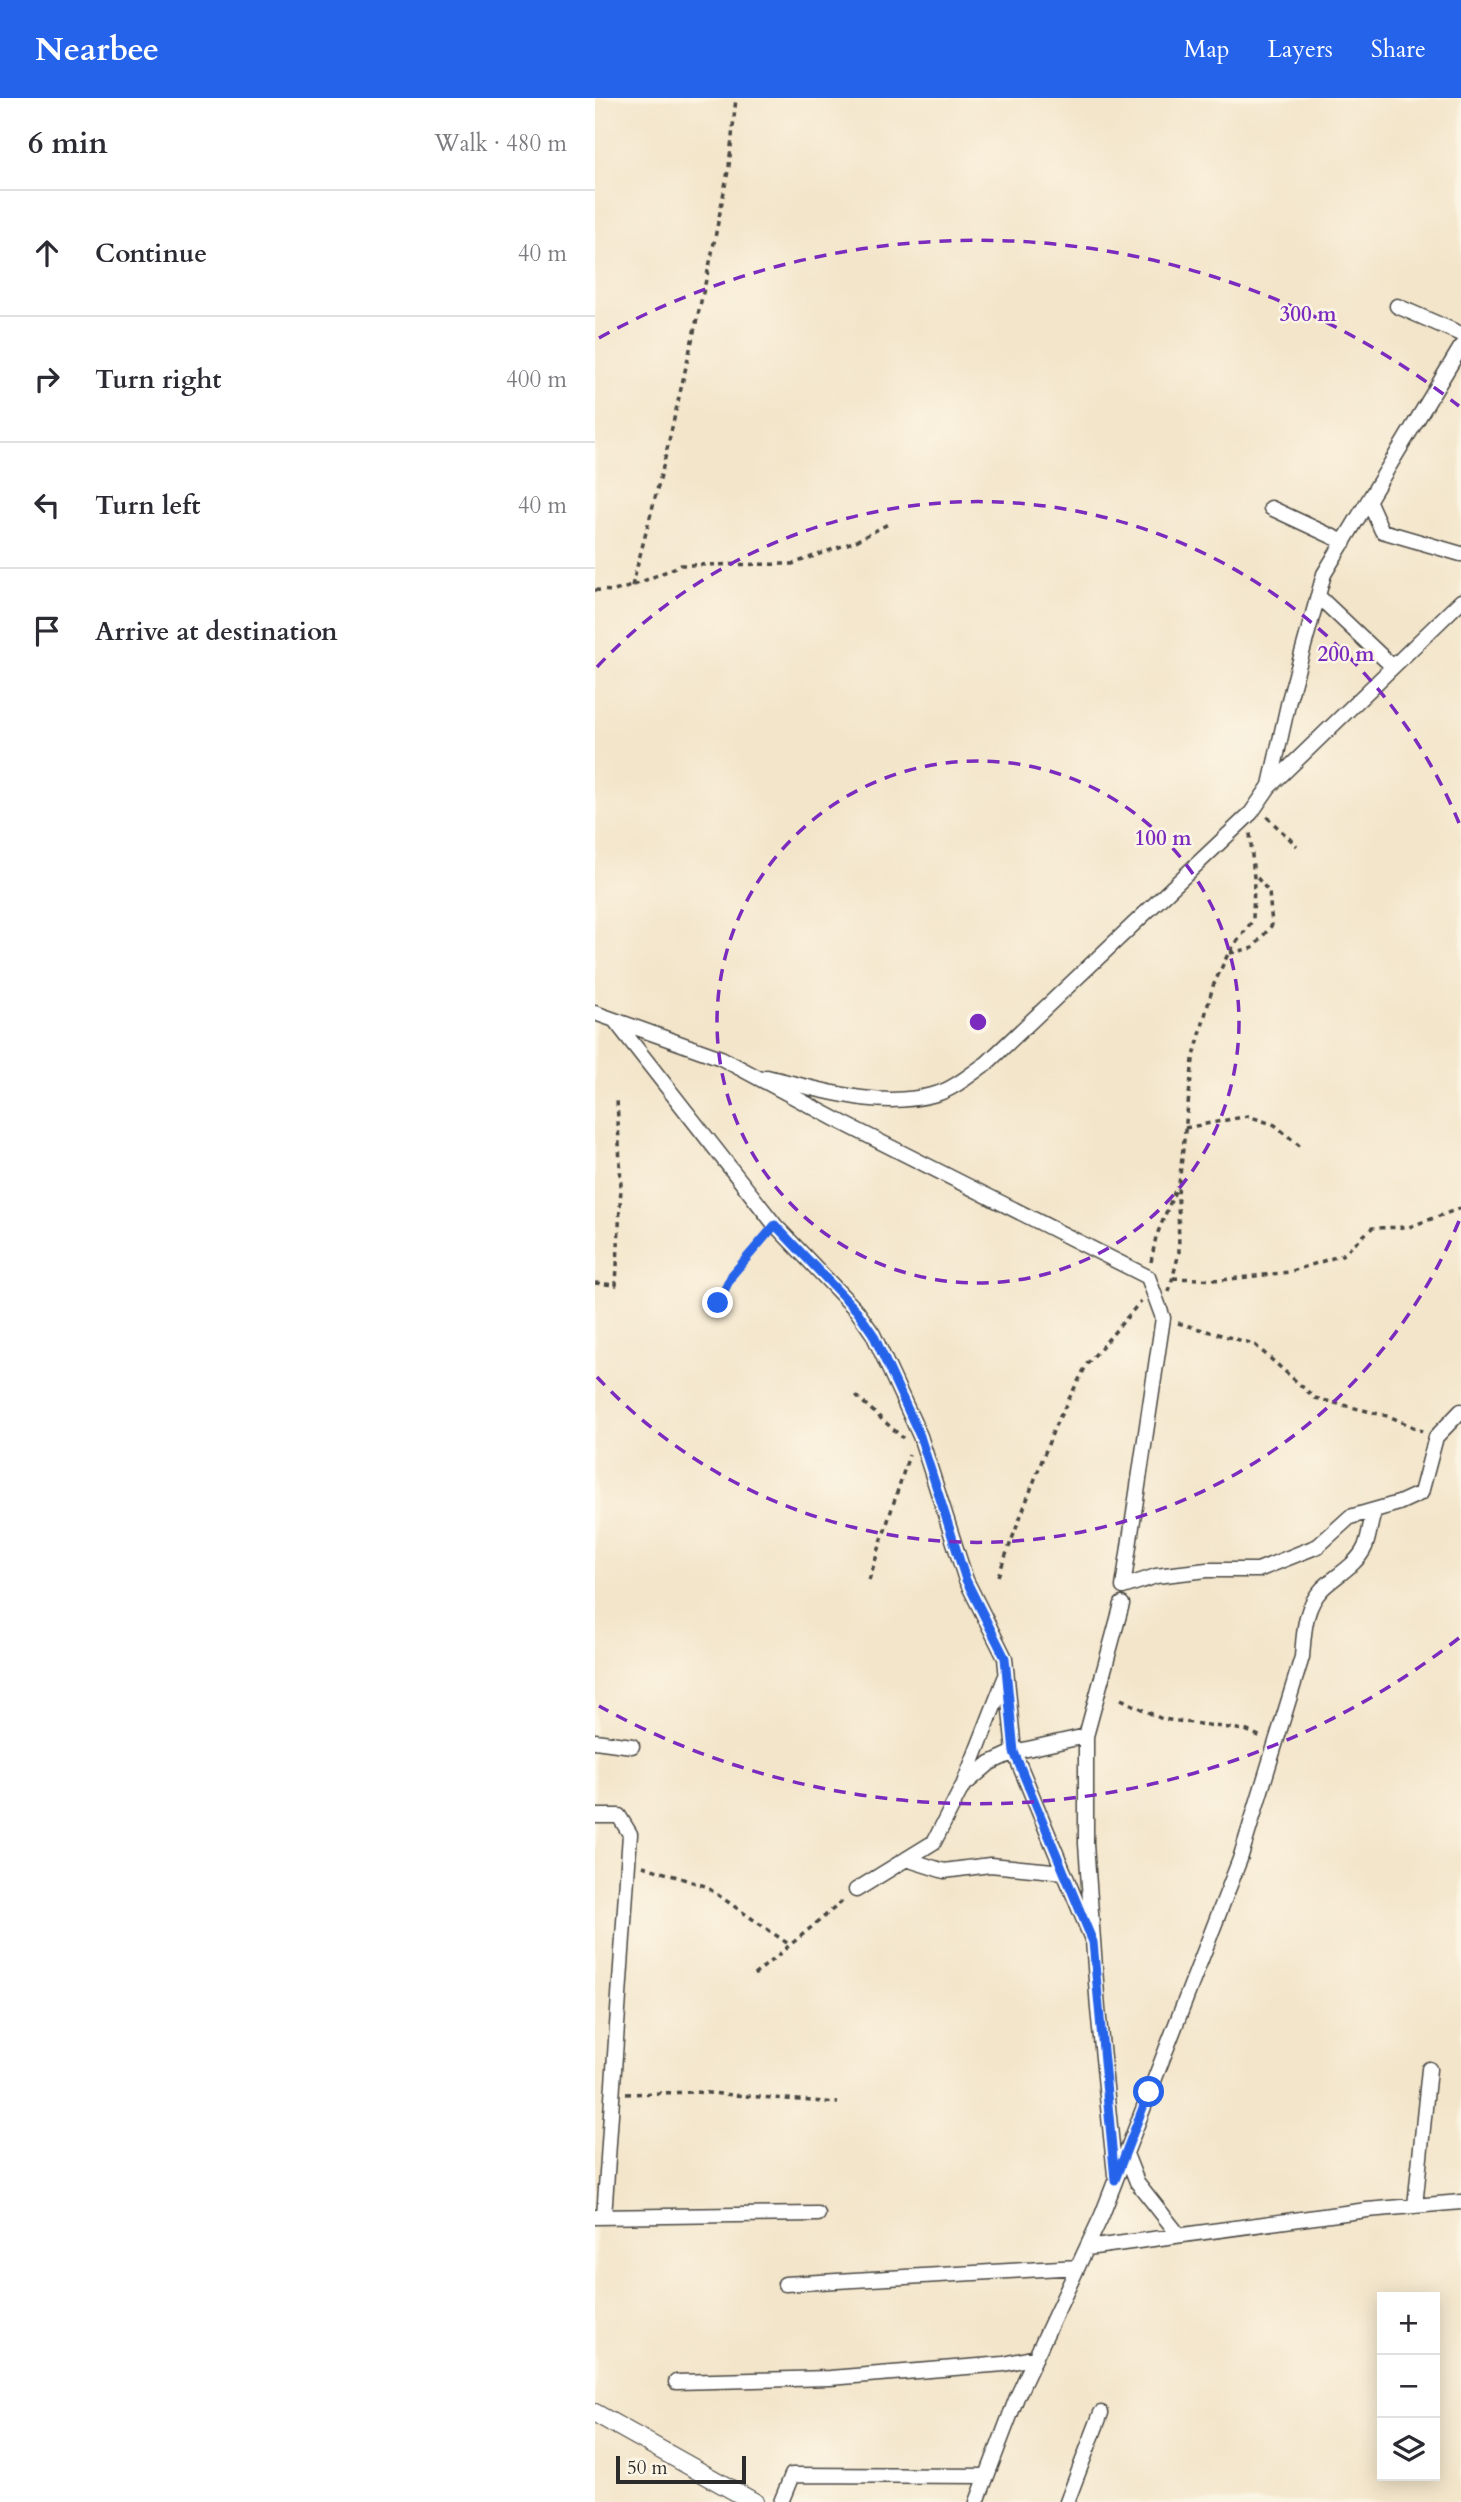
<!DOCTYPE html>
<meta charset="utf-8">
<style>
:root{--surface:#fff;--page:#f2f2f3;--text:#2b2b33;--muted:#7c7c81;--line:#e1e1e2;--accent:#2563eb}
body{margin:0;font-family:Cardo,serif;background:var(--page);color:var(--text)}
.controls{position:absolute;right:21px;bottom:21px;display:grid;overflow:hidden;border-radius:0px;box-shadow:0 4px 18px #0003}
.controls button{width:63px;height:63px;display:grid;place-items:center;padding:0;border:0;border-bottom:2px solid var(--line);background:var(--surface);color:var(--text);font:35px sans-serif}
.scale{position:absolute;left:21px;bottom:18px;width:130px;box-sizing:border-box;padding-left:7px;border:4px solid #2b2b2b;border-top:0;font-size:19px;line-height:24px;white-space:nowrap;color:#2b2b2b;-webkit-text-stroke:5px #fcf5e5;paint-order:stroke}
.stop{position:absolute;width:21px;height:21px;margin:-16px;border:5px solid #2563eb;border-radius:50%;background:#fff}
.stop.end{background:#2563eb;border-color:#fff;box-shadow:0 2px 7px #0008}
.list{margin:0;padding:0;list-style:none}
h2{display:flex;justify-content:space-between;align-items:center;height:91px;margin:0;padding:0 28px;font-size:30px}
h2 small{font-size:23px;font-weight:400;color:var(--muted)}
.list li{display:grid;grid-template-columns:46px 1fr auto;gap:21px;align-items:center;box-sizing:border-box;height:126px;padding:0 28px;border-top:2px solid var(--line)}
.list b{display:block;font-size:26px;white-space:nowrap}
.list em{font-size:23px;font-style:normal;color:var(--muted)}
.icon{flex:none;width:38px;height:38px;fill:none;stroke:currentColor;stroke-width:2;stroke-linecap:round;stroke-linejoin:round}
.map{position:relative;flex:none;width:866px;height:2404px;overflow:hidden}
header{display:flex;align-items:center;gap:42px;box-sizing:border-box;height:98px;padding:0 35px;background:var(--accent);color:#fff}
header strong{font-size:33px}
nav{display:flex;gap:38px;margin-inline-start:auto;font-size:24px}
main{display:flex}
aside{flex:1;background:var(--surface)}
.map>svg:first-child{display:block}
</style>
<header>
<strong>Nearbee</strong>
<nav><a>Map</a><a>Layers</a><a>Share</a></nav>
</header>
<main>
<aside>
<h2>6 min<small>Walk · 480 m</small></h2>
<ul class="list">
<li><svg class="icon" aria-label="ahead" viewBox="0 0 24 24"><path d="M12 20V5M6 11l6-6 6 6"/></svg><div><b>Continue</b></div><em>40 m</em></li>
<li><svg class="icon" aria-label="right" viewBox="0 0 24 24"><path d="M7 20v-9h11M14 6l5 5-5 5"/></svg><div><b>Turn right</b></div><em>400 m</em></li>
<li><svg class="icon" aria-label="left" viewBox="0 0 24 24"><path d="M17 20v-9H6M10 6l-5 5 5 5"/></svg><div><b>Turn left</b></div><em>40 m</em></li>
<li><svg class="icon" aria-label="arrive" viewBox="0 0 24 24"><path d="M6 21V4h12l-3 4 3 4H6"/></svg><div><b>Arrive at destination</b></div></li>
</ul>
</aside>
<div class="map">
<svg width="866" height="2404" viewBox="0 0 866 2404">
<rect width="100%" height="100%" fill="#fcf5e5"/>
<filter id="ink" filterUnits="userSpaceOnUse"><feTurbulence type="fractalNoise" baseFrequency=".0143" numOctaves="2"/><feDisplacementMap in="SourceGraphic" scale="14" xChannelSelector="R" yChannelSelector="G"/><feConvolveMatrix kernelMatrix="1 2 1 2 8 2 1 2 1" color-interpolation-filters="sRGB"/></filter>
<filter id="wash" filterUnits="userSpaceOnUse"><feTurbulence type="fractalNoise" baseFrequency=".00686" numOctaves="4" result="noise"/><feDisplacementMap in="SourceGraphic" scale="28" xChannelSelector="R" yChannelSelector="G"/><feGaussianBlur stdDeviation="1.57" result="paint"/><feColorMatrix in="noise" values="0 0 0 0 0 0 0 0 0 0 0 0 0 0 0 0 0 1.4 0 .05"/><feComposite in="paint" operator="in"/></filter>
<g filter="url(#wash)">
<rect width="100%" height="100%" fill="#f3e5ca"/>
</g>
<g filter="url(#ink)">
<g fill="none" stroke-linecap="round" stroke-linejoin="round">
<g stroke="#494743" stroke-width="17">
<path id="minor" d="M 802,208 L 866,236
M 774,404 L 787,433 L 866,456
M 676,410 L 749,444
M 723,498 L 798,569
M 675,687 L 694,602 L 729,476 L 866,249
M 0,915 L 126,960 L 242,1022 L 553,1179 L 568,1220 L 528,1489 L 561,1478 L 612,1472 L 663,1472 L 723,1448 L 755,1419 L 804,1405 L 826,1395 L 841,1339 L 866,1313
M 21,924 L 180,1127 L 262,1213 L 278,1236 L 325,1338 L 371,1482 L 410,1560 L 419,1654 L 498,1844
M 172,979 C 227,992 284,1012 341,996 C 359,991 377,975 392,965 L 656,715 L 674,689 L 866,503
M 0,1643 L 37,1648
M 369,1685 L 410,1580
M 0,1718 L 24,1718 L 35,1736 L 9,2119
M 311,1761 L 349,1773 L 395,1767 L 469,1774
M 261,1792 L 339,1744 L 367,1689 L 395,1665 L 419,1654 L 491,1638
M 531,2056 L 542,2084 L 583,2136
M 520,2077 L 503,1911 L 491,1746 L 491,1638 L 527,1506
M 820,2108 L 834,1971
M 0,2119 L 223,2116
M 492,2150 L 772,2112 L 866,2104
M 190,2186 L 483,2169
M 81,2284 L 235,2280 L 409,2266 L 441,2259
M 186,2404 L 197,2377 L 392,2378
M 382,2404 L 422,2299 L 507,2117 L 645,1761 L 707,1559 C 709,1535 709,1510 727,1491 C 740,1478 762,1467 770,1449 C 775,1437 775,1423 780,1412
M 472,2404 L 506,2315"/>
</g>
<g stroke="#494743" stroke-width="20">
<path id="tertiary" d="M 0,2315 L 159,2404"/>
</g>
<path stroke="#494743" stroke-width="3.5" stroke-dasharray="5 5" stroke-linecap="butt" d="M 37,488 L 67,373 L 116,160 L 134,68 L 141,0
M 0,492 L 19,493 L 37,488 L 86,467 L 197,466 L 261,443 L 293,426
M 672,719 L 702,748
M 635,855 L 658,850 L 677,827 L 674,794 L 659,776
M 590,1030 L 653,1018 L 680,1027 L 707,1050
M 556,1164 L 561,1139 L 582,1088
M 578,1180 L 627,1182 L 694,1174 L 747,1157 L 777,1130 L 814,1129 L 866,1110
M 0,1185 L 21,1187 L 26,1089 L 22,1001
M 574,1194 L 584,1155 L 583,1095 L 598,962 L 618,888 L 633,856 L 658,822 L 659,780 L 655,735
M 123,1205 L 137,1177 L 172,1137
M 583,1225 L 659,1246 L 720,1300 L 796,1319 L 827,1333
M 261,1298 L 308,1340
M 403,1478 L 460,1328 L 492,1266 L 546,1203
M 274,1482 L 314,1357
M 526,1601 L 567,1621 L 650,1632 L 669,1640
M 48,1768 L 110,1788 L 195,1847
M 159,1877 L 249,1802
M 31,1996 L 100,1994 L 243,2005"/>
<use href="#minor" stroke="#fff" stroke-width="14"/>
<use href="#tertiary" stroke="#fff" stroke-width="18"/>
</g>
</g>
<g fill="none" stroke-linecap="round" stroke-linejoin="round" filter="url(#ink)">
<path stroke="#2563eb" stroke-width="9" d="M 123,1205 L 137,1177 L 180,1127 L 262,1213 L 278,1236 L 325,1338 L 371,1482 L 410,1560 L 419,1654 L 498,1844 L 520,2082 L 554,1994"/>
</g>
<g fill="none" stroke="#7b2cbf" stroke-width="3.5" stroke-dasharray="12 9">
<circle cx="383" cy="924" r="261"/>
<path d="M864 1123A521 521 0 0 1 2 1279M2 569A521 521 0 0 1 864 725"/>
<path d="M864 1540A782 782 0 0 1 4 1608M4 240A782 782 0 0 1 864 308"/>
</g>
<circle cx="383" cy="924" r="10" fill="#7b2cbf" stroke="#fcf5e5" stroke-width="3.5"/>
<g font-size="21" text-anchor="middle" font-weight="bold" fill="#7b2cbf" stroke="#fcf5e5" stroke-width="5" stroke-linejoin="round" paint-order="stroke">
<text x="713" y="223">300 m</text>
<text x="751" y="563">200 m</text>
<text x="568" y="747">100 m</text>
</g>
</svg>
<div class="controls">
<button>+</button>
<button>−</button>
<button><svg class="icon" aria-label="layers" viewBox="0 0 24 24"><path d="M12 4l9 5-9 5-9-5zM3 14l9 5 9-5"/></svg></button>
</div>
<div class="scale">50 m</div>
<div class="stop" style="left:554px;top:1994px"></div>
<div class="stop end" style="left:123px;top:1205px"></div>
</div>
</main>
